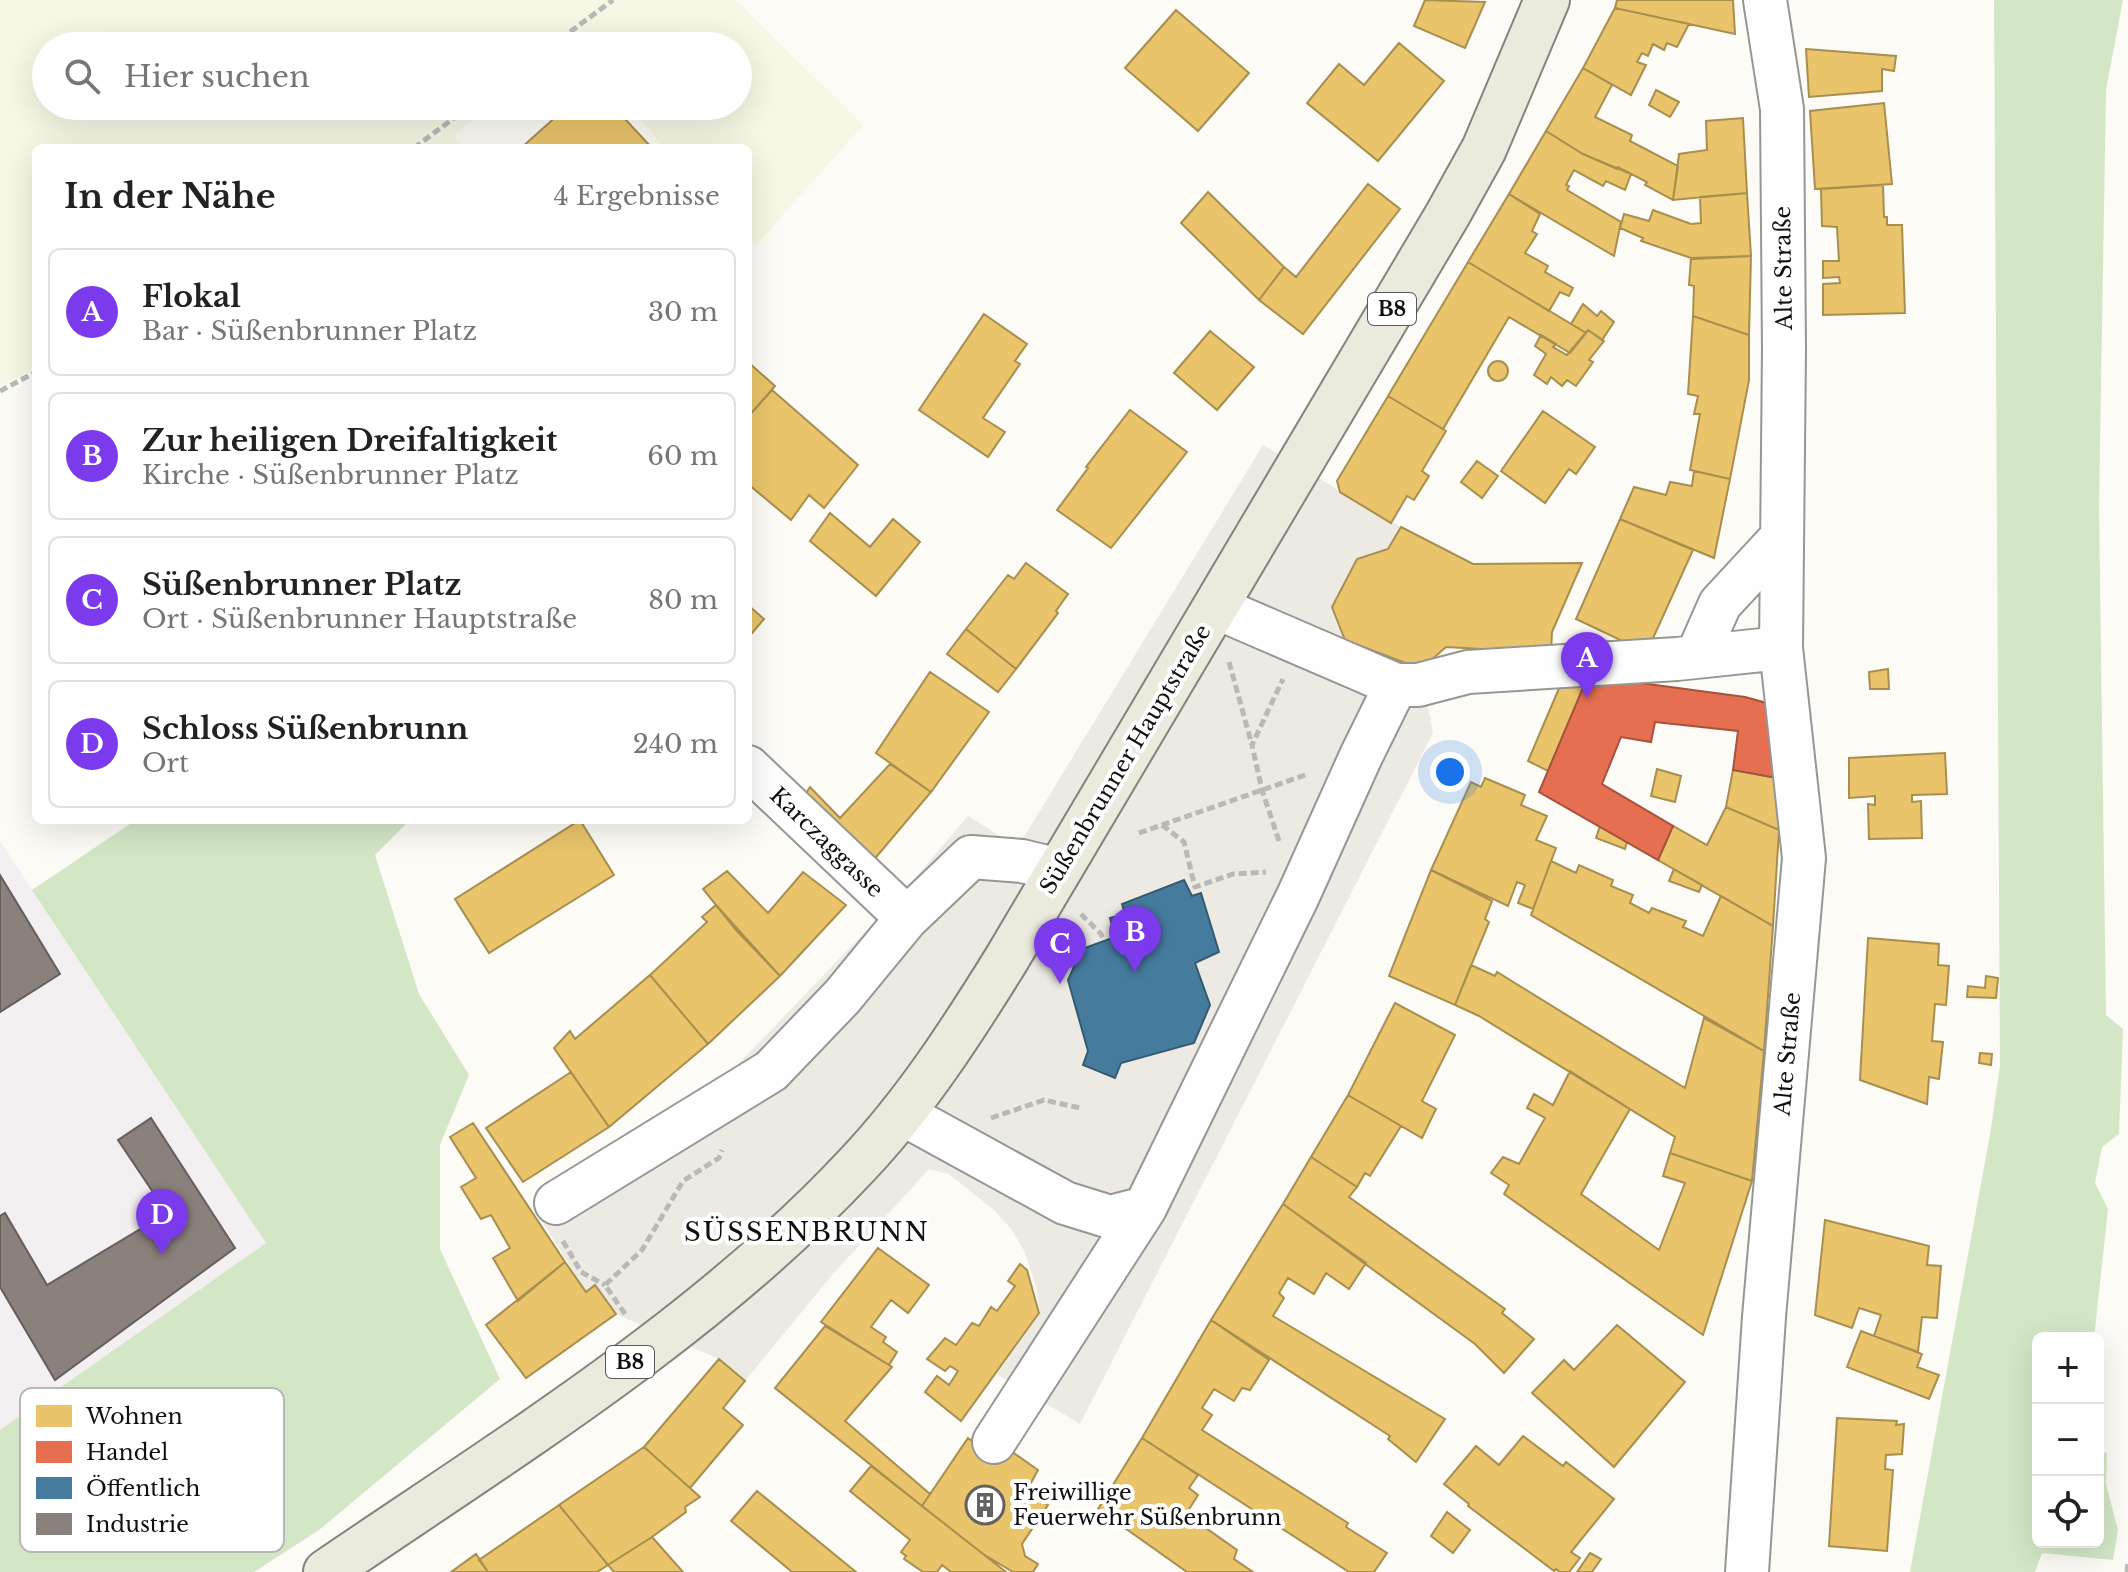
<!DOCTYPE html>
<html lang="de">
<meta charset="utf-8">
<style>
:root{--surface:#fff;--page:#f6f6f6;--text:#222;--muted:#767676;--line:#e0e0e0;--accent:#7c3aed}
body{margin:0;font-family:"Libre Baskerville",serif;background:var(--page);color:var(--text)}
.controls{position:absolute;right:24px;bottom:24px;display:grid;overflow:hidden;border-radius:12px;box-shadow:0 8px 32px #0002}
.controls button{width:72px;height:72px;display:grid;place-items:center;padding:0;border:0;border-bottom:2px solid var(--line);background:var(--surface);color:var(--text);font:40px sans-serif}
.you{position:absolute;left:1450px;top:772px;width:28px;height:28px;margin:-20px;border:6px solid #fff;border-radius:50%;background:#1a73e8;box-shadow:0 0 0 12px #1a73e833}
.badge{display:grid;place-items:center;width:52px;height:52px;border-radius:50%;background:var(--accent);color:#fff;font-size:26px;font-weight:700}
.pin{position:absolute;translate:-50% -66px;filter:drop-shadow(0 2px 4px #0008)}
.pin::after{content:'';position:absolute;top:42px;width:28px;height:24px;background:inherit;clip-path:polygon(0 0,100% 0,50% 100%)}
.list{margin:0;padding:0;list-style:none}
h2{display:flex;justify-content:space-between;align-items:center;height:104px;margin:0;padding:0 32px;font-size:34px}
h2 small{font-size:26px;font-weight:400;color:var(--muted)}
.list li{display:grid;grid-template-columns:52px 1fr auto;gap:24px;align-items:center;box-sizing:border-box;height:128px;margin:0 16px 16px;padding:0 16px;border:2px solid var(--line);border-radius:12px}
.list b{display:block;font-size:30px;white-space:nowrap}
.list p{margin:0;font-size:26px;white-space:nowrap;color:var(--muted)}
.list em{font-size:26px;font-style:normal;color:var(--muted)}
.icon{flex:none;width:44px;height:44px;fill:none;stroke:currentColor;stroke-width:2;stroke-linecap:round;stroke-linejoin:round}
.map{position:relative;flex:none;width:2128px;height:1572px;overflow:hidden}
.search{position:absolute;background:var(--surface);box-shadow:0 8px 32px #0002;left:32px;top:32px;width:720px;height:88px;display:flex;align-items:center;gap:20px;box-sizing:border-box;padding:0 28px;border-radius:44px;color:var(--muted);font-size:30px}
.panel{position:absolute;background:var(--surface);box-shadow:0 8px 32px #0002;left:32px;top:144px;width:720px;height:680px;border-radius:12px}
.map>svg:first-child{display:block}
</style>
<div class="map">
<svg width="2128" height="1572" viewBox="0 0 2128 1572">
<rect width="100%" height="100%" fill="#fcfbf6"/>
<path fill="#f4eff1" d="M 0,841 L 266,1243 L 0,1430 Z"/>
<path fill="#f6f7e4" d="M 0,0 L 735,0 L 863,125 L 755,246 L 748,238 L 748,148 L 666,148 L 627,106 L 738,106 L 738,46 L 46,46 L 46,106 L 492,106 L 454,135 L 464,148 L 36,148 L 36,368 L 0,386 Z"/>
<path fill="#d3e7c6" d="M 1994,0 L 2123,0 L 2106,90 L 2099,506 L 2106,1015 L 2123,1029 L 2119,1134 L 2102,1147 L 2095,1183 L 2108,1209 L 2094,1338 L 2038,1338 L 2038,1542 L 2098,1542 L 2098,1450 L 2107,1453 L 2106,1484 L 2118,1530 L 2113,1560 L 2042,1553 L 2035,1572 L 1910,1572 L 1991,1129 L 2000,1066 Z
M 136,820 L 410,820 L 375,855 L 419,994 L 469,1075 L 440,1145 L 440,1249 L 500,1379 L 319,1530 L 254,1572 L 0,1572 L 0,1430 L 266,1243 L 32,890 Z"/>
<path fill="#eceae2" d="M 1263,445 L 1401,527 L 1388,549 L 1357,559 L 1332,607 L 1345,640 L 1421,669 L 1433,733 L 1080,1424 L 997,1374 L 1040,1314 L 1036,1286 L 1025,1253 L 1012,1230 L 994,1210 L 949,1174 L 929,1169 L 832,1275 L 745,1381 L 719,1359 L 616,1314 L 595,1285 L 586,1292 L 535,1210 L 726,1077 L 904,891 L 968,816 L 1005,839 L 1024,837 Z"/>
<path fill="#e9c46a" stroke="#a88e4f" stroke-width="2" d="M 1425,0 L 1485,2 L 1465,48 L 1414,26 Z
M 1617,0 L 1733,0 L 1735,34 L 1615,8 Z
M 1615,8 L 1689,24 L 1677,47 L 1667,43 L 1664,50 L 1653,44 L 1648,56 L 1642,53 L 1637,62 L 1646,65 L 1631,95 L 1583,68 Z
M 1176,10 L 1249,73 L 1198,131 L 1125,68 Z
M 1399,43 L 1444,81 L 1378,161 L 1307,103 L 1339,64 L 1364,85 Z
M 1806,49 L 1896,56 L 1894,71 L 1882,69 L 1882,91 L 1809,97 Z
M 1583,68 L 1612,85 L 1595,117 L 1632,135 L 1630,141 L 1678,166 L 1673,200 L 1645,185 L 1647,182 L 1618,167 L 1617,169 L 1583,154 L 1546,131 Z
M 1656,90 L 1679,102 L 1670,117 L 1649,105 Z
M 1884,103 L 1892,184 L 1815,189 L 1810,111 Z
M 568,106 L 613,106 L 652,148 L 521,148 Z
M 1743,118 L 1747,193 L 1673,200 L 1679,154 L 1707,150 L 1706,121 Z
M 1546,131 L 1583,154 L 1631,174 L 1625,190 L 1606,181 L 1603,186 L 1574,170 L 1566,185 L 1569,186 L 1567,190 L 1621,222 L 1614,256 L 1509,194 Z
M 1368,184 L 1400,209 L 1303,334 L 1259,300 L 1284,267 L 1296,277 Z
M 1883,185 L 1884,217 L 1887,217 L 1887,225 L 1902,225 L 1905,313 L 1823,315 L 1823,284 L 1840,283 L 1839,277 L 1823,278 L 1823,261 L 1839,261 L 1837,227 L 1822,226 L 1821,189 Z
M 1208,192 L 1284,267 L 1259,300 L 1181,223 Z
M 1747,193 L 1751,256 L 1694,259 L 1641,241 L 1643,238 L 1620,228 L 1624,214 L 1649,221 L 1653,210 L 1691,224 L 1701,223 L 1700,197 Z
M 1509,194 L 1540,214 L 1532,231 L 1537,234 L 1525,253 L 1548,266 L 1545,272 L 1573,288 L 1569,296 L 1560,292 L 1549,311 L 1468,262 Z
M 1751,256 L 1749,335 L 1693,316 L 1694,286 L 1689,285 L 1691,258 Z
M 1468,262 L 1586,333 L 1570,353 L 1509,317 L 1443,429 L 1388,396 Z
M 1583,304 L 1597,316 L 1601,311 L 1614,322 L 1602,340 L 1588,330 L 1586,333 L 1571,324 Z
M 984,314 L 1027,344 L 1015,361 L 1020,364 L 983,418 L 1005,432 L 988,457 L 919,410 Z
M 1693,316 L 1749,335 L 1749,380 L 1730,479 L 1690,470 L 1700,414 L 1694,414 L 1698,396 L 1688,394 Z
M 1588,330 L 1604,341 L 1589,360 L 1593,362 L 1576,386 L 1567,380 L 1562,386 L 1551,377 L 1547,384 L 1534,375 L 1546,354 L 1535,346 L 1541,335 L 1556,344 L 1553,347 L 1567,355 Z
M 1210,331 L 1254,367 L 1217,410 L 1174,373 Z
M1488 371a10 10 0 1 1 20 0a10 10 0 1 1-20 0Z
M 748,362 L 775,386 L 748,417 Z
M 772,390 L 858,465 L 824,508 L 809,495 L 791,520 L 748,484 L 748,417 Z
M 1388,396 L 1446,431 L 1422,471 L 1429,476 L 1414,500 L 1407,496 L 1391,523 L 1340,492 L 1337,481 Z
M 1130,410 L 1187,452 L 1111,548 L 1057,510 L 1088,468 L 1086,467 Z
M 1543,411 L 1595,447 L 1576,474 L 1569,469 L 1545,503 L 1501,471 Z
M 1477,461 L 1498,476 L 1482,498 L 1461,482 Z
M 1694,471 L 1730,479 L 1714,558 L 1620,519 L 1634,487 L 1666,495 L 1670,482 L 1692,486 Z
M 830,513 L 870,547 L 893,519 L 920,542 L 876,596 L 810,541 Z
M 1620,519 L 1693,550 L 1650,645 L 1637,648 L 1576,619 Z
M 1401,527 L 1473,564 L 1582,563 L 1552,632 L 1551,653 L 1446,647 L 1421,669 L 1345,640 L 1332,607 L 1357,559 L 1388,549 Z
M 1026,563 L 1068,594 L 1056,611 L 1058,613 L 1016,669 L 966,629 L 1008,575 L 1014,579 Z
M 748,605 L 764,619 L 748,638 Z
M 966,629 L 1016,669 L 998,692 L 947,654 Z
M 1888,669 L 1889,689 L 1870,689 L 1869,672 Z
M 930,672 L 989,712 L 931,792 L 876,753 Z
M 1586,681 L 1548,771 L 1528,761 L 1560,686 Z
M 1945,753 L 1947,794 L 1912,795 L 1912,802 L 1921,801 L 1922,838 L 1869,839 L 1868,804 L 1875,805 L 1875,796 L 1849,798 L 1849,758 Z
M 890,764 L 931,792 L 872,862 L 800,802 L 810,787 L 840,818 Z
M 1657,769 L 1681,776 L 1675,802 L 1651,796 Z
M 1733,770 L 1777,778 L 1779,830 L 1726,807 Z
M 1485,778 L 1525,795 L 1521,805 L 1547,816 L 1536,840 L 1556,848 L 1533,909 L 1518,903 L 1525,885 L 1517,882 L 1508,906 L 1431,870 L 1471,782 L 1481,787 Z
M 1726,807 L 1779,830 L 1773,926 L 1658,860 L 1673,826 L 1707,845 Z
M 580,820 L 614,875 L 489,953 L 455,899 Z
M 1600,826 L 1627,842 L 1625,849 L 1596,838 Z
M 1551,861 L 1576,873 L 1579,865 L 1613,880 L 1611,886 L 1633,895 L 1630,903 L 1649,913 L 1652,908 L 1686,921 L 1683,927 L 1703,936 L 1721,896 L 1773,926 L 1764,1051 L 1531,915 Z
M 1674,869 L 1702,885 L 1699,892 L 1669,881 Z
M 1431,870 L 1492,901 L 1485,919 L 1489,922 L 1455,1005 L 1389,976 Z
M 727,871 L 768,913 L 803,872 L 846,905 L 780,976 L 736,930 L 703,889 Z
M 716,905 L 780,976 L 708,1044 L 650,975 L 707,922 L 702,917 Z
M 1868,938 L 1939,944 L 1938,965 L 1949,966 L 1946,1005 L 1935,1004 L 1932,1041 L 1943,1042 L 1939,1079 L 1929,1077 L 1927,1104 L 1860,1080 Z
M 1471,965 L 1495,976 L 1497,972 L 1685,1088 L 1704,1018 L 1764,1051 L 1752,1181 L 1670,1153 L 1675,1137 L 1479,1016 L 1455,1005 Z
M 650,975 L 708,1044 L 609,1127 L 554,1048 L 570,1031 L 575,1039 Z
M 1986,976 L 1998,978 L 1996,998 L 1967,997 L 1968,986 L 1985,988 Z
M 1395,1003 L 1455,1035 L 1422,1101 L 1436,1109 L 1422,1138 L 1348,1095 Z
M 1980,1053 L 1992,1054 L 1991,1065 L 1979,1063 Z
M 1570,1071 L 1630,1109 L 1581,1194 L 1659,1250 L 1685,1183 L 1663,1176 L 1670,1153 L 1752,1181 L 1703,1335 L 1504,1194 L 1509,1185 L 1491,1173 L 1503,1157 L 1519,1164 L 1545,1118 L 1527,1108 L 1534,1094 L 1553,1105 Z
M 571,1072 L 609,1127 L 523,1182 L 486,1128 Z
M 1348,1095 L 1401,1126 L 1370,1176 L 1365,1173 L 1357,1187 L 1311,1157 Z
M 473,1123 L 565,1262 L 518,1301 L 493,1258 L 510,1248 L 491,1215 L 481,1219 L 461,1187 L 476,1178 L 450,1137 Z
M 1311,1157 L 1357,1187 L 1349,1197 L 1505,1309 L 1502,1313 L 1534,1339 L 1504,1373 L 1475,1344 L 1283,1204 Z
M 1283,1204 L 1366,1263 L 1349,1289 L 1326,1273 L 1314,1294 L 1288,1278 L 1279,1293 L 1284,1298 L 1273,1316 L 1445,1419 L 1416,1462 L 1388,1439 L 1390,1436 L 1211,1320 Z
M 1825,1220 L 1929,1246 L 1927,1265 L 1941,1266 L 1937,1318 L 1922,1317 L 1918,1352 L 1874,1336 L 1881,1315 L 1859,1308 L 1852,1328 L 1815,1315 Z
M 878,1248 L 929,1285 L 908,1313 L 891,1300 L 871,1327 L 886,1337 L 883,1342 L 897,1352 L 889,1365 L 821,1322 Z
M 565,1262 L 586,1292 L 595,1285 L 616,1314 L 526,1378 L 486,1325 Z
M 1020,1264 L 1027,1270 L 1039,1313 L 961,1421 L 925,1392 L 937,1376 L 949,1385 L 958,1371 L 950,1366 L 945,1371 L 927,1359 L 945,1338 L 956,1345 L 972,1323 L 979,1326 L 991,1307 L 997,1311 L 1015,1286 L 1008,1281 Z
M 1211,1320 L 1269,1360 L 1250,1390 L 1242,1388 L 1234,1401 L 1214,1389 L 1202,1408 L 1212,1415 L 1202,1430 L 1348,1523 L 1346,1527 L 1387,1553 L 1374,1572 L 1349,1572 L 1142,1438 Z
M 1617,1325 L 1685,1382 L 1614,1467 L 1532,1393 L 1564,1360 L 1574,1370 Z
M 825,1326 L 892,1367 L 845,1421 L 930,1494 L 922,1506 L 775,1388 Z
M 1861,1331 L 1922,1354 L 1917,1367 L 1939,1375 L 1929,1399 L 1847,1367 Z
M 719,1359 L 745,1381 L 723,1408 L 743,1425 L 690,1488 L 644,1447 Z
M 1837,1418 L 1897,1421 L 1896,1425 L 1904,1424 L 1902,1454 L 1886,1455 L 1885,1469 L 1893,1470 L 1887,1551 L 1829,1546 Z
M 1523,1436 L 1563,1466 L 1566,1462 L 1614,1499 L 1571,1552 L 1580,1558 L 1569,1572 L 1560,1572 L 1556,1569 L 1554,1571 L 1468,1506 L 1469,1504 L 1444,1484 L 1476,1446 L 1499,1465 Z
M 968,1438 L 993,1456 L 1001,1444 L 1038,1470 L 1026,1492 L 1048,1505 L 1022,1544 L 1025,1556 L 1038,1564 L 1033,1572 L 1013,1572 L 983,1554 L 922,1506 Z
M 1142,1438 L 1198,1475 L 1189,1488 L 1198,1495 L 1186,1514 L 1237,1550 L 1234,1559 L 1253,1572 L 1187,1572 L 1098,1509 Z
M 644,1447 L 700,1497 L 685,1507 L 686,1512 L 652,1537 L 608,1565 L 559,1505 Z
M 871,1466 L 922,1506 L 1006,1572 L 951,1572 L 942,1565 L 937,1572 L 923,1572 L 904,1559 L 906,1556 L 901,1552 L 910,1540 L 850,1491 Z
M 757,1491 L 856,1572 L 792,1572 L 731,1521 Z
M 559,1505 L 608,1565 L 597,1572 L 488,1572 L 479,1560 Z
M 1447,1512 L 1470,1530 L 1453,1553 L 1431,1536 Z
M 652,1537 L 683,1572 L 614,1572 L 608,1565 Z
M 1590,1553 L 1601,1559 L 1592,1572 L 1577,1572 Z
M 476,1554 L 488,1572 L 451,1572 Z"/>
<path fill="#e76f51" stroke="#a6523e" stroke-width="2" d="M 1588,676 L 1745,697 L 1763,702 L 1776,714 L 1777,778 L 1733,770 L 1738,731 L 1655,722 L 1651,742 L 1621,737 L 1602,784 L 1673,826 L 1658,860 L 1539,792 Z"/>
<path fill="#457b9d" stroke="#355b73" stroke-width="2" d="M 1184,880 L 1192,896 L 1201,893 L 1219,952 L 1195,963 L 1210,1005 L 1194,1043 L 1121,1063 L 1115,1078 L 1083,1065 L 1088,1051 L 1068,980 L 1082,949 L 1115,937 L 1110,918 L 1125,914 L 1122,904 Z"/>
<path fill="#8a817c" stroke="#655f5c" stroke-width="2" d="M 0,875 L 60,974 L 0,1012 Z
M 151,1118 L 235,1248 L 55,1380 L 0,1287 L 0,1216 L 5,1213 L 47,1285 L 167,1213 L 118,1140 Z"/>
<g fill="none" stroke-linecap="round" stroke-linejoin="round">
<g stroke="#969694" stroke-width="46">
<path id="minor" d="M 1215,607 L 1396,685 L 1418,685 L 1468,672 L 1677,659 L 1781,648
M 1697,656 L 1720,604 L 1782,537
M 748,767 L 907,918
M 901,1113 L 1065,1203 L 1110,1217 L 1145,1208 L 1298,896 L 1361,756 L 1396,685
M 556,1203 L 771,1071 L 842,997 L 907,918 L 971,857 L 1022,861 L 1059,870
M 994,1442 L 1145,1208
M 1747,1572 L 1764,1317 L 1804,858 L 1781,648 L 1784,349 L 1782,109 L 1765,0"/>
</g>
<g stroke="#848381" stroke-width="48">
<path id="major" d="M 326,1572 C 509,1447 705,1328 857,1165 C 915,1104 962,1031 1006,960 L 1448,214 L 1484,149 L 1547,0"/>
</g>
<path stroke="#b9b9b8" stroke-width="5" stroke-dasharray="8 4" stroke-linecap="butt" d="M 551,46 L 613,0
M 414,148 L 470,106
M 0,391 L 36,372
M 1229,662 L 1252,745
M 1162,825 L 1184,842 L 1195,887 L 1233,874 L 1266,872
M 1139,833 L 1308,774
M 1279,841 L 1262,790 L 1252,745 L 1283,679
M 1081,914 L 1101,934 L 1104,941
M 991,1118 L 1044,1100 L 1080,1108
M 563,1241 L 581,1272 L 605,1285
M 625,1314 L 605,1285 L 642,1250 L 683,1181 L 719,1158 L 722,1150
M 2127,1572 L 2128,1563"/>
<use href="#minor" stroke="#fffefe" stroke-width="42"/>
<use href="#major" stroke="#eceadc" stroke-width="44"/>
</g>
<defs>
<g id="building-ring" transform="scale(2)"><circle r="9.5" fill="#fff" stroke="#636260" stroke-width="1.5"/><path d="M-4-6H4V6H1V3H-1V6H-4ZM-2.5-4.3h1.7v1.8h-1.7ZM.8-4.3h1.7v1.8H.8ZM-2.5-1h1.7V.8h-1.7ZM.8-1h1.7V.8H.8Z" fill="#636260"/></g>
</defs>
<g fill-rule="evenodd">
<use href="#building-ring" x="985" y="1505"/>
</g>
<g text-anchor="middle" stroke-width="8" stroke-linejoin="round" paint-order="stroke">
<g fill="#fff" stroke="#585858" stroke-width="2">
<rect x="1368" y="293" width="48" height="32" rx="6"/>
<rect x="606" y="1346" width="48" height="32" rx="6"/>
</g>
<g font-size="20" font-weight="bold" fill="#101010">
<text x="1392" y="316">B8</text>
<text x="630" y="1369">B8</text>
</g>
<g font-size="22" fill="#101010" stroke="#fff">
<text transform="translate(1783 268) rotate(-91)" y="8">Alte Straße</text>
<text transform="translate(1125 759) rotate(-59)" y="8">Süßenbrunner Hauptstraße</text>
<text transform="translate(827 842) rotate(44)" y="8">Karczaggasse</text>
<text transform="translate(1787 1054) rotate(-85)" y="8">Alte Straße</text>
</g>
<g font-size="22" fill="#101010" stroke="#fff" text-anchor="start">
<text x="1013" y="1500">Freiwillige<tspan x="1013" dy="25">Feuerwehr Süßenbrunn</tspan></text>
</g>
<g font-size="26" letter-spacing="2" fill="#101010" stroke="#fff">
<text x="807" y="1241">SÜSSENBRUNN</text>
</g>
</g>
<rect x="20" y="1388" width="264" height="164" rx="12" fill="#fff" stroke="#b7b7b7" stroke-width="2"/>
<rect x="36" y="1405" width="36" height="22" fill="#e9c46a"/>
<rect x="36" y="1441" width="36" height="22" fill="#e76f51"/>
<rect x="36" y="1477" width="36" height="22" fill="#457b9d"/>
<rect x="36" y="1513" width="36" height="22" fill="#8a817c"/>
<g font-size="22" fill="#101010">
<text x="86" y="1424">Wohnen</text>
<text x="86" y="1460">Handel</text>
<text x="86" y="1496">Öffentlich</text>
<text x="86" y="1532">Industrie</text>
</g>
</svg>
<div class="controls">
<button>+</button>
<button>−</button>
<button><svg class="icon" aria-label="locate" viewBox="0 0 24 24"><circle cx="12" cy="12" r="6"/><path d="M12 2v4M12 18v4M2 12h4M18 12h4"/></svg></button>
</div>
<div class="you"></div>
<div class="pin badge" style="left:1587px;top:698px">A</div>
<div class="pin badge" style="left:1135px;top:972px">B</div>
<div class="pin badge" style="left:1060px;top:984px">C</div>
<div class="pin badge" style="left:162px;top:1255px">D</div>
<div class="search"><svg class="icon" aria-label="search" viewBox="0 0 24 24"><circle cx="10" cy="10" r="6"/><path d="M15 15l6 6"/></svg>Hier suchen</div>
<section class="panel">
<h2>In der Nähe<small>4 Ergebnisse</small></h2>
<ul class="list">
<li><span class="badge">A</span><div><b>Flokal</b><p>Bar · Süßenbrunner Platz</p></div><em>30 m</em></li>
<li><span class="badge">B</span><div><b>Zur heiligen Dreifaltigkeit</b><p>Kirche · Süßenbrunner Platz</p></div><em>60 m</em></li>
<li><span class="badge">C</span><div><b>Süßenbrunner Platz</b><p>Ort · Süßenbrunner Hauptstraße</p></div><em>80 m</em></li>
<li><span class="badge">D</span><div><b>Schloss Süßenbrunn</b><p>Ort</p></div><em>240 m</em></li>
</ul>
</section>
</div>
